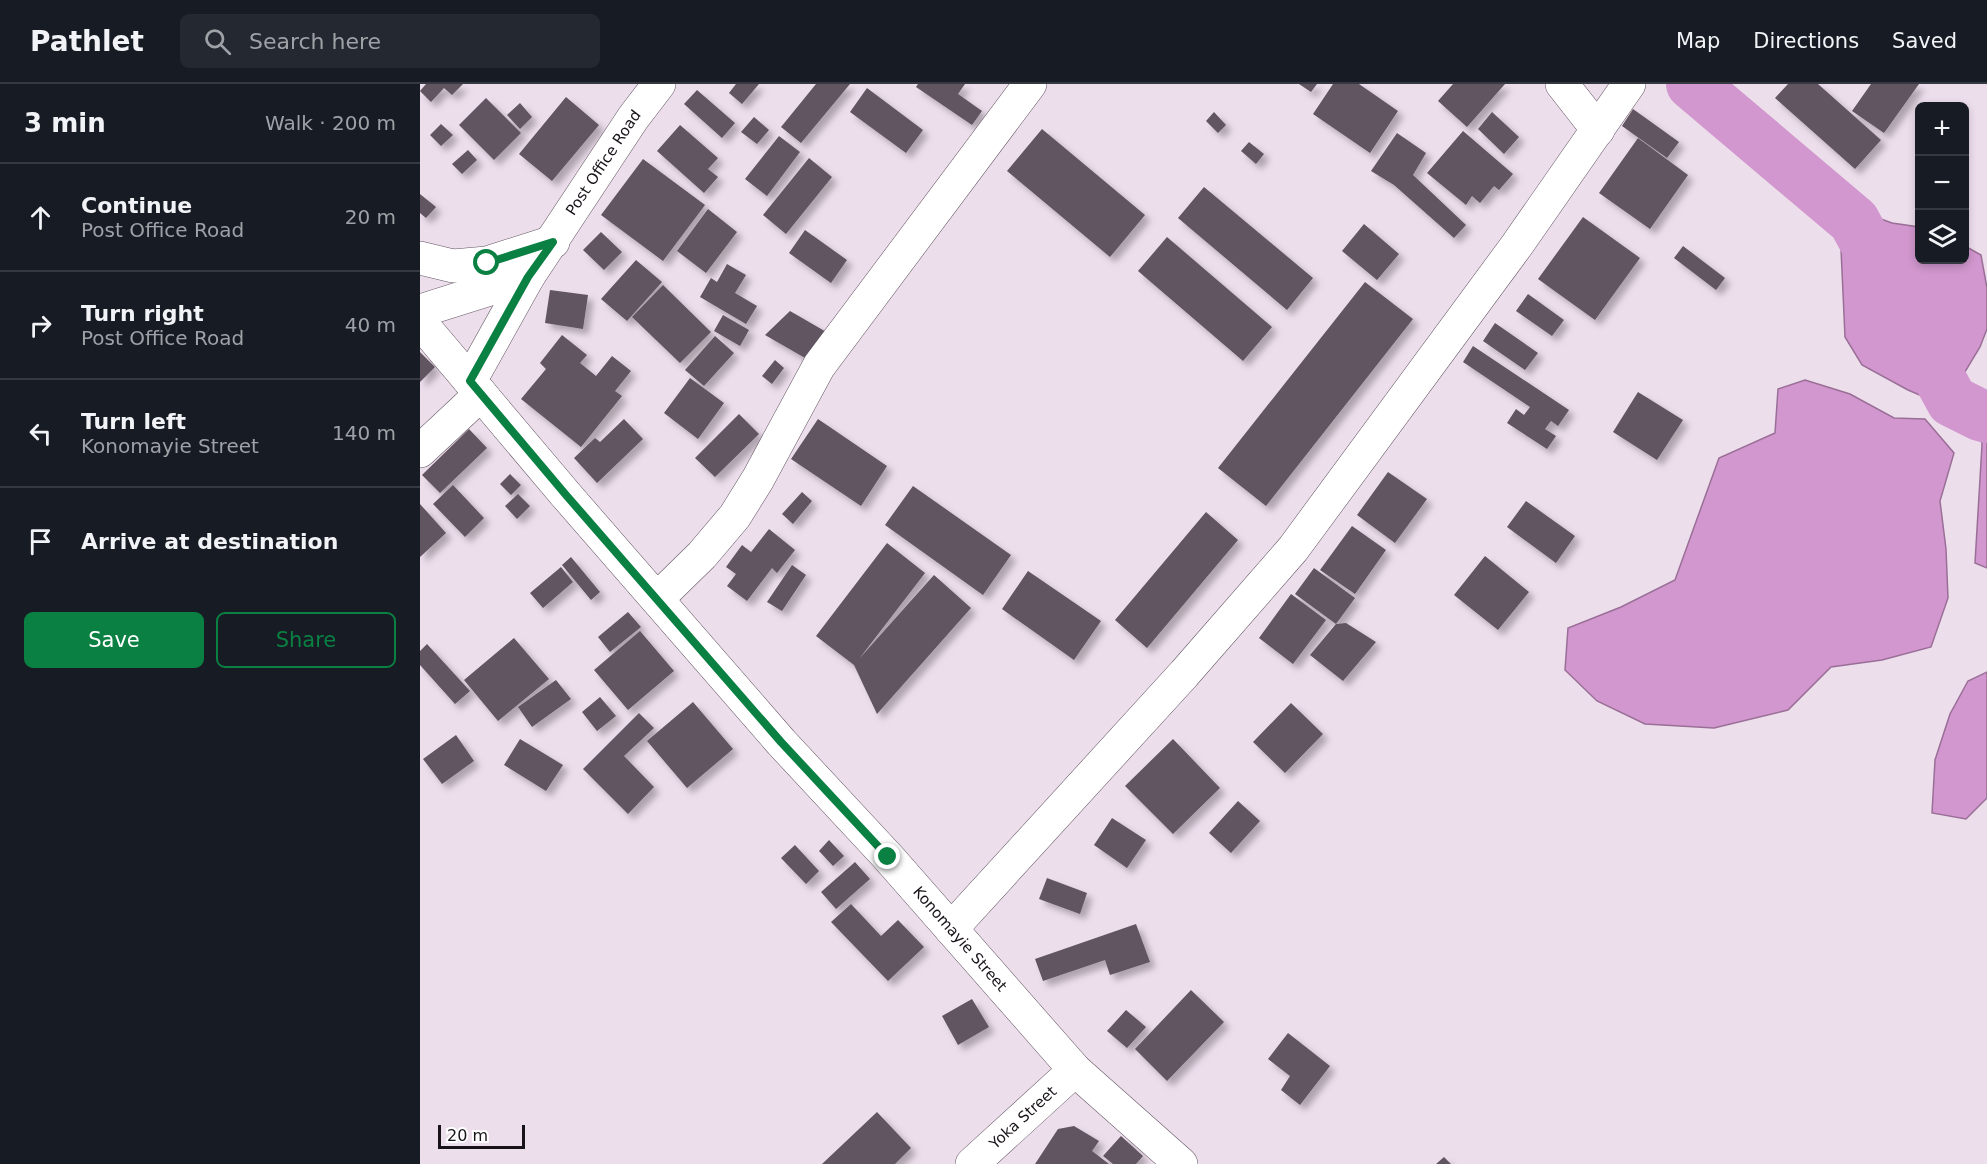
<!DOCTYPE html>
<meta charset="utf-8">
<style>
:root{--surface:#171b24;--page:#242831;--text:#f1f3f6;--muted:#9ea1a6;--line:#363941;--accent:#0b8043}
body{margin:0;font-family:"DejaVu Sans",sans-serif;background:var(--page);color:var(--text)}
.controls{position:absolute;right:18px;top:18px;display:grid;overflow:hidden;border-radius:9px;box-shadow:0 3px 9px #0003}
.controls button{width:54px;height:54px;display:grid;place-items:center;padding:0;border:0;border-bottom:2px solid var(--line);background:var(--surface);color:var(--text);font:30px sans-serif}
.scale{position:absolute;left:18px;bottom:15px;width:87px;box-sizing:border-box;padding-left:6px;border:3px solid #181318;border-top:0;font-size:16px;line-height:21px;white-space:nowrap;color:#181318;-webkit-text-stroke:4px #fff;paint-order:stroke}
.stop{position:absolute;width:18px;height:18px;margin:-14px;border:4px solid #0b8043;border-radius:50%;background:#fff}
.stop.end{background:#0b8043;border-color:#fff;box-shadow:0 2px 6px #0008}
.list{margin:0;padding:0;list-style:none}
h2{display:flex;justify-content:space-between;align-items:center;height:78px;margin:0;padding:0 24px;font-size:26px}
h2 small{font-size:20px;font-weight:400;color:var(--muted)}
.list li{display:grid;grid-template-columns:39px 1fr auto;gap:18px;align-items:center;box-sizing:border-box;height:108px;padding:0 24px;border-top:2px solid var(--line)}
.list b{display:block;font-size:22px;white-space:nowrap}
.list p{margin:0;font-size:20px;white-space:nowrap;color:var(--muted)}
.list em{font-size:20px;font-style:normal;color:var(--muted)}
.actions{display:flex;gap:12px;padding:18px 24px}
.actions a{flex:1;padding:14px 0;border:2px solid var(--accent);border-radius:9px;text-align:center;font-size:21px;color:var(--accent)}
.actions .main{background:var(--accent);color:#fff}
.icon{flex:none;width:33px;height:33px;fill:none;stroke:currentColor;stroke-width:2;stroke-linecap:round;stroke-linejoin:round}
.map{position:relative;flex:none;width:1567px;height:1080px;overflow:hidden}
header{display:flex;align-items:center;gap:36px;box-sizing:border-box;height:84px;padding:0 30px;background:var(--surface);border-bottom:2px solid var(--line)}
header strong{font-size:28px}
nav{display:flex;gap:33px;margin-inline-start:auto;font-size:21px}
.search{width:420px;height:54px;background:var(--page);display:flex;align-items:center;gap:15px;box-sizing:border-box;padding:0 21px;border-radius:9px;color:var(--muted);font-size:22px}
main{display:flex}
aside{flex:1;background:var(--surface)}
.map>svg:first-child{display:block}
</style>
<header>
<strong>Pathlet</strong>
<div class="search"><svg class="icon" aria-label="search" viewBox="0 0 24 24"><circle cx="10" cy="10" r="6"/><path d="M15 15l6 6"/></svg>Search here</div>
<nav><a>Map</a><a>Directions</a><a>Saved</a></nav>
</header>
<main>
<aside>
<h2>3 min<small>Walk · 200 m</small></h2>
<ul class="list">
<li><svg class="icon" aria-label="ahead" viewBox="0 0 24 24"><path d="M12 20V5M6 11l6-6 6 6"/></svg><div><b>Continue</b><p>Post Office Road</p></div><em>20 m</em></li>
<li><svg class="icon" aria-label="right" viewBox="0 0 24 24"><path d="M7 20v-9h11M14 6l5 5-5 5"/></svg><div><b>Turn right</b><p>Post Office Road</p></div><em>40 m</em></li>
<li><svg class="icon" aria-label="left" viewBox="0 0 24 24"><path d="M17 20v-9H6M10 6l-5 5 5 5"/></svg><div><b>Turn left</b><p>Konomayie Street</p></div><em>140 m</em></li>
<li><svg class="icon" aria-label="arrive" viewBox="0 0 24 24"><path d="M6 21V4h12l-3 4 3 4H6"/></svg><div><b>Arrive at destination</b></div></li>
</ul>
<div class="actions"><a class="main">Save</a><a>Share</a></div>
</aside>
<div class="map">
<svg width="1567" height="1080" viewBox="0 0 1567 1080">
<defs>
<filter id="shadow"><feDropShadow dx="5.5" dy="5.5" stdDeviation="3" flood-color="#0004"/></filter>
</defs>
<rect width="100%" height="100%" fill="#eddeec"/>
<path fill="#d197ce" stroke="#9a6f97" stroke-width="1.5" d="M 1439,127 L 1472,139 L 1499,143 L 1500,176 L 1544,176 L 1545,162 L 1561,171 L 1567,204 L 1567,245 L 1560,263 L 1534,306 L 1530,324 L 1488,306 L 1442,281 L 1425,253 L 1421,165 Z
M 1385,296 L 1430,310 L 1474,334 L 1505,335 L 1534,369 L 1520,417 L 1526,465 L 1528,514 L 1511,563 L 1462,576 L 1411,583 L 1368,626 L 1294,644 L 1225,640 L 1177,617 L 1145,586 L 1148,544 L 1201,523 L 1255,496 L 1299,374 L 1355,349 L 1358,305 Z
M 1567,314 L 1567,484 L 1555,479 L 1562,361 L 1559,322 Z
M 1567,588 L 1567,714 L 1546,735 L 1512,729 L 1515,676 L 1530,630 L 1548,597 Z"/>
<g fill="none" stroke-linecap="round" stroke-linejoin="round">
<path stroke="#d197ce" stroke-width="52" d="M 1272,0 L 1434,137 L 1532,317 L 1560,331 L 1567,333"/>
</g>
<path fill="#615460" filter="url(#shadow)" d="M 6,0 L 43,0 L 32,11 L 24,4 L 11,18 L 0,7 Z
M 316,0 L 339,0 L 322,20 L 309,9 Z
M 396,0 L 430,0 L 381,59 L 361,43 Z
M 498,0 L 545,0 L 538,10 L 562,27 L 552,41 L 496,3 Z
M 879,0 L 897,0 L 891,8 Z
M 913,0 L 939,0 L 978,27 L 950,69 L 893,30 Z
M 1033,0 L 1085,0 L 1047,43 L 1018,17 Z
M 1368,0 L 1398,0 L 1461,56 L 1435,85 L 1355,14 Z
M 1451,0 L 1499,0 L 1464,49 L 1432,27 Z
M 447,4 L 503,46 L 486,69 L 430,28 Z
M 277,6 L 315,39 L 302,54 L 264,20 Z
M 146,13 L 179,41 L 132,97 L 99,70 Z
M 66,14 L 101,49 L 74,76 L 39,41 Z
M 100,19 L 112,33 L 100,45 L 87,31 Z
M 1213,25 L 1259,58 L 1247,74 L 1202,42 Z
M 794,28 L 806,41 L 798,49 L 786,37 Z
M 1072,28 L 1099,53 L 1084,70 L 1058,45 Z
M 334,33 L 349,46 L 337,60 L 321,48 Z
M 21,40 L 33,51 L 21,62 L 10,51 Z
M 260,41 L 298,74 L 288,85 L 298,93 L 284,109 L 237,67 Z
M 622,45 L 725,131 L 690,173 L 587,87 Z
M 1043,47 L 1093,90 L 1079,106 L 1074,102 L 1060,119 L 1052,112 L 1046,121 L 1007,89 Z
M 977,49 L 1006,69 L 993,91 L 1046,141 L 1034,154 L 974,101 L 951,87 Z
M 359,52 L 380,68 L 347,112 L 325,95 Z
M 1218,54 L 1268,91 L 1230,145 L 1179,109 Z
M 829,58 L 844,70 L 836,80 L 821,67 Z
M 48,66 L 57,76 L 42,90 L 32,80 Z
M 389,74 L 412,93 L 366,150 L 343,131 Z
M 223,75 L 285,121 L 243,177 L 181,131 Z
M 784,103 L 893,194 L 867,226 L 758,134 Z
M 0,110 L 16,123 L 6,134 L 0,129 Z
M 288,125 L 317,148 L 286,189 L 257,167 Z
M 1163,133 L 1220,174 L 1175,236 L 1118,195 Z
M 944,140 L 979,170 L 957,196 L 922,167 Z
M 385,146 L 427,176 L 411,199 L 369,169 Z
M 181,148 L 202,168 L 184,186 L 163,166 Z
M 747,153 L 852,243 L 823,277 L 718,187 Z
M 1263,162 L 1305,194 L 1296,206 L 1254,174 Z
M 216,176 L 242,198 L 207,237 L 181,215 Z
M 307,180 L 326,191 L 315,209 L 337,222 L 326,240 L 280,213 L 291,194 L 297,198 Z
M 945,198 L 993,235 L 846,422 L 798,384 Z
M 243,201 L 291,248 L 260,279 L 212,233 Z
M 130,206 L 168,211 L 163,245 L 125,239 Z
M 1108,210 L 1144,236 L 1132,252 L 1096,227 Z
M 370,227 L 415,253 L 399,282 L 345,251 Z
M 303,231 L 329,246 L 320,262 L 294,247 Z
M 1075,239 L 1118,269 L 1105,286 L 1063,257 Z
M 142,251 L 167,271 L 160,279 L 176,292 L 192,272 L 211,287 L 195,307 L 202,312 L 161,363 L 101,315 L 126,285 L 120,279 Z
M 295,252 L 314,269 L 284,302 L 265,286 Z
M 1053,262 L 1149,326 L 1138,342 L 1131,337 L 1125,345 L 1136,352 L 1127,365 L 1087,339 L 1096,325 L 1104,331 L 1110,323 L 1043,278 Z
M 0,268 L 15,283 L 0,298 Z
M 355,276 L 364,284 L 352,300 L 342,292 Z
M 270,294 L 304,319 L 278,355 L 244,329 Z
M 1218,308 L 1263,336 L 1237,376 L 1193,348 Z
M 319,330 L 339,350 L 295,393 L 275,374 Z
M 204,335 L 223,355 L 177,399 L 154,374 L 175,354 L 180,358 Z
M 398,335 L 467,382 L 441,422 L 371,375 Z
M 49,345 L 67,364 L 20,409 L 2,391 Z
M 968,388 L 1007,415 L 975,459 L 937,431 Z
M 90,390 L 101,401 L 91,411 L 80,400 Z
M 33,401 L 64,434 L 45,453 L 13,420 Z
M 493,402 L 591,471 L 563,511 L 465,441 Z
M 382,408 L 392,417 L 373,440 L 362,430 Z
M 98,410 L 110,422 L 97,435 L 85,422 Z
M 1106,417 L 1155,452 L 1136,479 L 1087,443 Z
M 0,420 L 26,449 L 0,473 Z
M 786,428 L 818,456 L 727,564 L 695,536 Z
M 932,442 L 966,466 L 935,510 L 900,486 Z
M 349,445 L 375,466 L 357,489 L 352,484 L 327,517 L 307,502 L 316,490 L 306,483 L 322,461 L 331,468 Z
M 467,459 L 505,489 L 439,575 L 514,491 L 551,524 L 457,630 L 434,581 L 396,552 Z
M 1065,472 L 1109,508 L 1078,546 L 1034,511 Z
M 151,473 L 180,508 L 171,516 L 142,481 Z
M 372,481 L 386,491 L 362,527 L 347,518 Z
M 141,483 L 153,498 L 123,524 L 110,509 Z
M 894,484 L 935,514 L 916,540 L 875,510 Z
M 608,487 L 681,537 L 654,576 L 582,525 Z
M 871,510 L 906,536 L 873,580 L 839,554 Z
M 208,528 L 221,543 L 190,568 L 178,553 Z
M 926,539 L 956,558 L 923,597 L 890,571 L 916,540 Z
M 220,547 L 254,587 L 208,626 L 174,586 Z
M 94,554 L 129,595 L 78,637 L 44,596 Z
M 7,560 L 50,607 L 35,620 L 0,581 L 0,567 Z
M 136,596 L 151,615 L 112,643 L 98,623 Z
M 180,613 L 196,632 L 177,647 L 162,628 Z
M 273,618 L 313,665 L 267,704 L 227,657 Z
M 871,619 L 903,650 L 865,689 L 833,658 Z
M 219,629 L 234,644 L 204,672 L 234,703 L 208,730 L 163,685 Z
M 36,651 L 54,677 L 22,700 L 3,675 Z
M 100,655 L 143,681 L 126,707 L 84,681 Z
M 753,655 L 800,704 L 753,750 L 705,702 Z
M 818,717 L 840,737 L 811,769 L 789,749 Z
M 692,734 L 726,756 L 707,784 L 674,761 Z
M 409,756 L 424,772 L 413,782 L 399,767 Z
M 375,761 L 399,787 L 386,800 L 361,774 Z
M 435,778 L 450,795 L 416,825 L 401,808 Z
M 627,794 L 667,809 L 660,830 L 619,815 Z
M 431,820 L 461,852 L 478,836 L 504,863 L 468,897 L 411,838 Z
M 716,840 L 730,878 L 690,891 L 685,876 L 623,897 L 615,875 Z
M 771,906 L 804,938 L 747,997 L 715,965 Z
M 552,915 L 569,943 L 538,961 L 522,932 Z
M 706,926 L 726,943 L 707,964 L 687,947 Z
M 868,949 L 910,982 L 880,1021 L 861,1006 L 870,992 L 848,975 Z
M 457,1028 L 491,1064 L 475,1080 L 402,1080 Z
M 654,1042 L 679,1057 L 672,1067 L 689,1080 L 615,1080 L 638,1045 Z
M 701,1052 L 723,1072 L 716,1080 L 693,1080 L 683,1072 Z
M 1024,1073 L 1031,1080 L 1016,1080 Z"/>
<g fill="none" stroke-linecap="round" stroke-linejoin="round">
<g stroke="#625562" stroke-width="34">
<g id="minor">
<path d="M 1142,0 L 1178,46"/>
<path d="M 0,174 L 33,182 L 67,179 L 133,158"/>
<path d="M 0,227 L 108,193"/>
<path id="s1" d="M 0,238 L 146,411 L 361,658 L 468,773 L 655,986 L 761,1080"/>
<path id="s2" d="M 50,297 L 108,193 L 213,34 L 239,0"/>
<path d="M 0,367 L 61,310"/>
<path d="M 237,515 L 282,471 L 315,432 L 338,395 L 399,282 L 610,0"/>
<path d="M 531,845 L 764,590 L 873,465 L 1097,161 L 1209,0"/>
<path id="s3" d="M 552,1080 L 655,986"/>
</g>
</g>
<use href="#minor" stroke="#fff" stroke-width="33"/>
</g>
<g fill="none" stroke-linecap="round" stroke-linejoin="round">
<path stroke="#0b8043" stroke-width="8" d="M 67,179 L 133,158 L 108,193 L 50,297 L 146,411 L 361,658 L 468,773"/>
</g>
<g text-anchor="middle" stroke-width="6" stroke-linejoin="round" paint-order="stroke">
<g font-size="15" fill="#181318" stroke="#fff">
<text dy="5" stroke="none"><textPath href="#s2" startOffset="256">Post Office Road</textPath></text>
<text dy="5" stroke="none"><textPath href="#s1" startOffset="820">Konomayie Street</textPath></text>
<text dy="5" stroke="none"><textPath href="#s3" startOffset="69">Yoka Street</textPath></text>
</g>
</g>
</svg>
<div class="controls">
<button>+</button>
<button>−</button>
<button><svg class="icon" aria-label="layers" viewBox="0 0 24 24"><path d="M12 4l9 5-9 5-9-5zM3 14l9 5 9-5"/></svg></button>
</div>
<div class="scale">20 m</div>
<div class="stop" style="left:67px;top:179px"></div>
<div class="stop end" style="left:468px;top:773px"></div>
</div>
</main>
